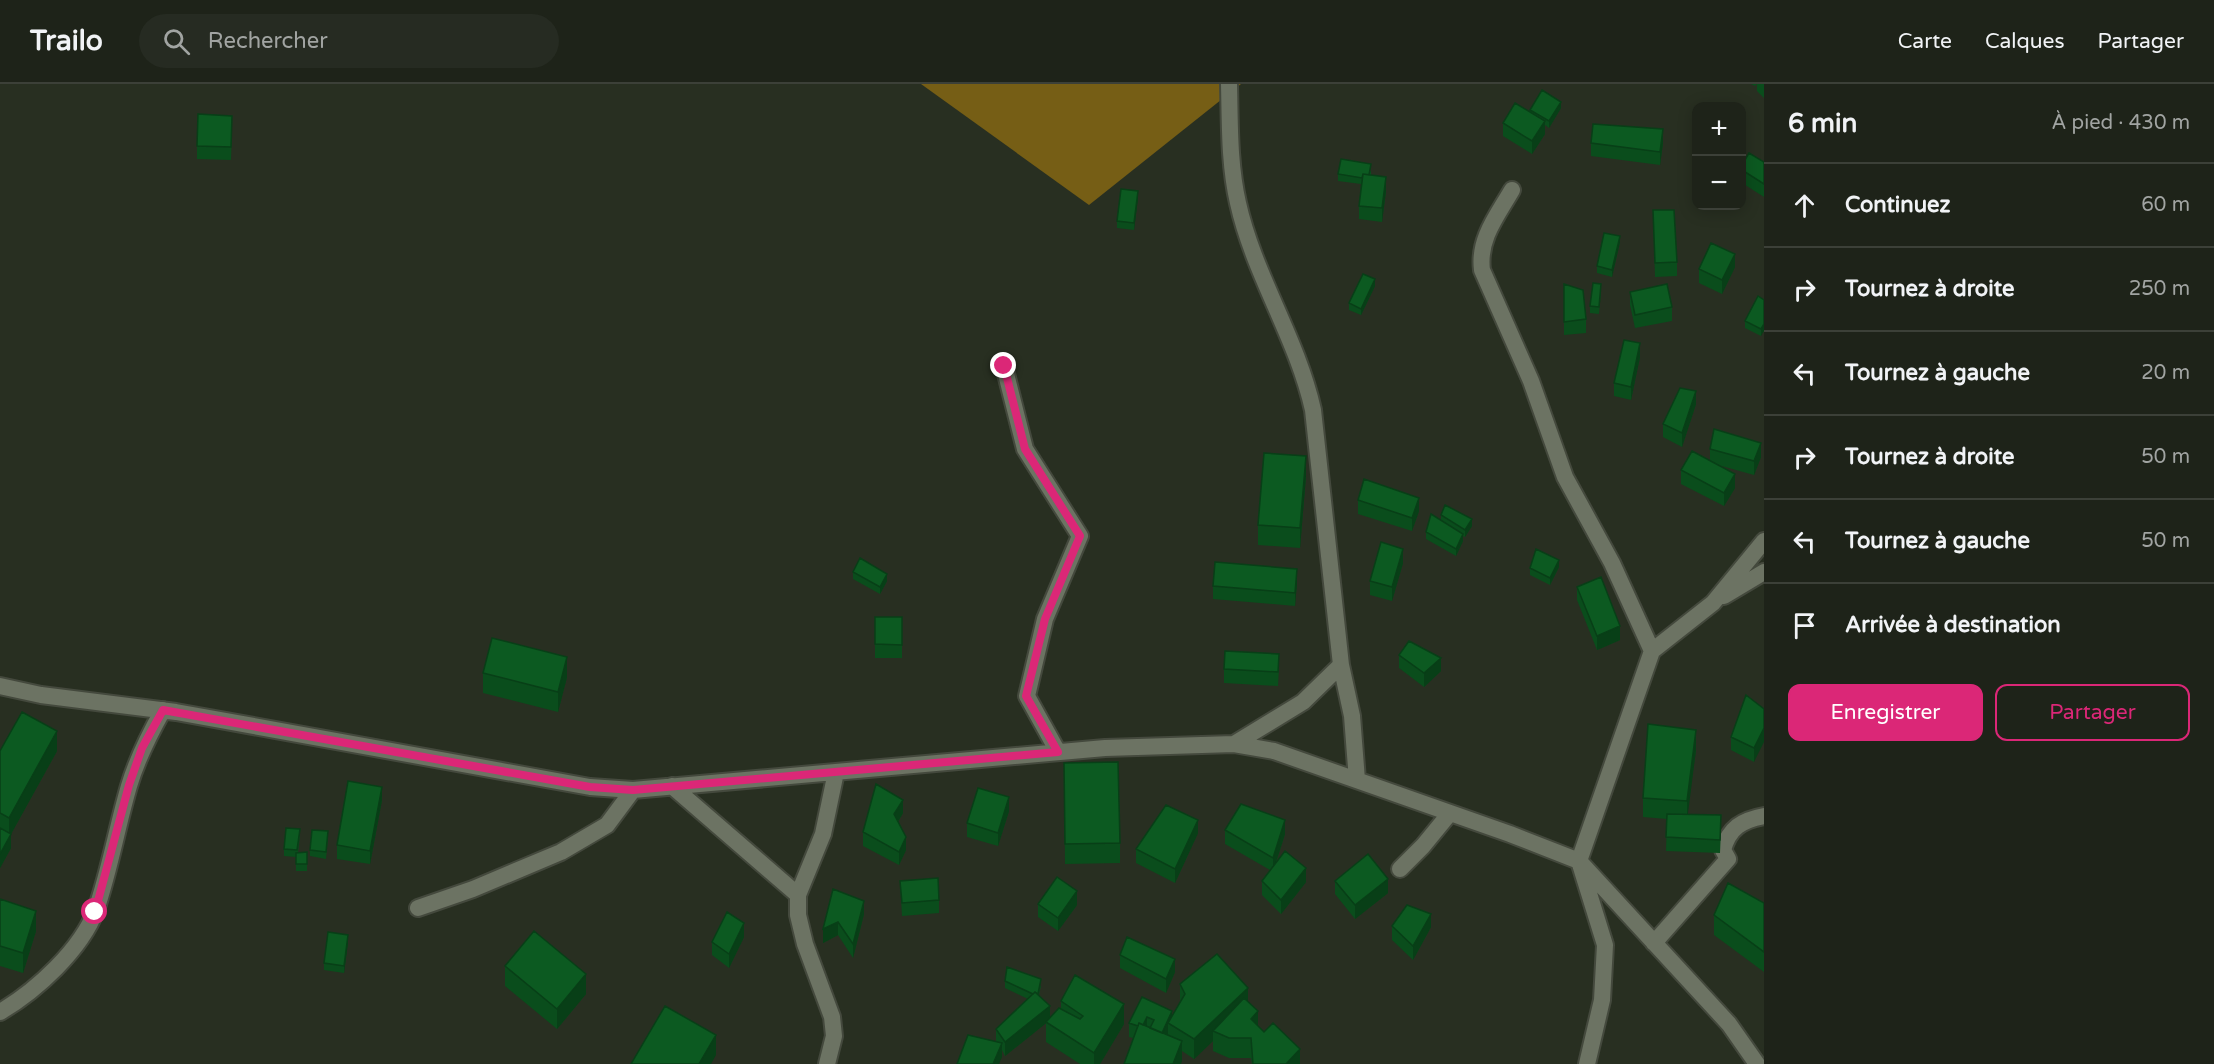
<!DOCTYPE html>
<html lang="fr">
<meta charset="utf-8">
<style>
:root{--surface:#1e2319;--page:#262b22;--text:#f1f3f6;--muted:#a1a4a2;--line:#3c4038;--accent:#db2777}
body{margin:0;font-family:"Varela Round",sans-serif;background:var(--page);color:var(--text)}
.controls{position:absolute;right:18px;top:18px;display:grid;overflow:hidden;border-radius:12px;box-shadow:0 3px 15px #0003}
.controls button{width:54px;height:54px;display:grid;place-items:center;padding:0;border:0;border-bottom:2px solid var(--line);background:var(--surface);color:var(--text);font:30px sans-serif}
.stop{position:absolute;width:18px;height:18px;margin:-14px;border:4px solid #db2777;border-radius:50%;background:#fff}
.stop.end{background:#db2777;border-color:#fff;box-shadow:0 2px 6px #0008}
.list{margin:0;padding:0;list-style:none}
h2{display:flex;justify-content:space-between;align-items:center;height:78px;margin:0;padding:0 24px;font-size:26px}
h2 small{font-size:20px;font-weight:400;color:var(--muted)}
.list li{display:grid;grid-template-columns:39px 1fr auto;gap:18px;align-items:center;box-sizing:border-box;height:84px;padding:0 24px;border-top:2px solid var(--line)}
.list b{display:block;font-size:22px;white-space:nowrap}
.list em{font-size:20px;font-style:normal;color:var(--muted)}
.actions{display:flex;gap:12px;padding:18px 24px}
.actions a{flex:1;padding:14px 0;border:2px solid var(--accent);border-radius:12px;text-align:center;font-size:21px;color:var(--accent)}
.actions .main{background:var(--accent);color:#fff}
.icon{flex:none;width:33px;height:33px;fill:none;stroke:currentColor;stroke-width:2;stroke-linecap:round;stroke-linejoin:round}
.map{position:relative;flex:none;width:1764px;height:980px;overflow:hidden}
header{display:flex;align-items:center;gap:36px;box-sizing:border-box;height:84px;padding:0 30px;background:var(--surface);border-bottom:2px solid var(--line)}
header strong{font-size:28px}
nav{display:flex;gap:33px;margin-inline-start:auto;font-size:21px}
.search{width:420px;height:54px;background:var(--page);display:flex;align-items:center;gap:15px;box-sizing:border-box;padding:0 21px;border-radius:33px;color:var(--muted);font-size:22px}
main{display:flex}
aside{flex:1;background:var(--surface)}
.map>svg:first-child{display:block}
</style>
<header>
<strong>Trailo</strong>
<div class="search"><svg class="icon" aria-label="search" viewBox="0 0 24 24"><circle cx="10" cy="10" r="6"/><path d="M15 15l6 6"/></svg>Rechercher</div>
<nav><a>Carte</a><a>Calques</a><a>Partager</a></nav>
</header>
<main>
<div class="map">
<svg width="1764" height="980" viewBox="0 0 1764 980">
<rect width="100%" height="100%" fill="#282f21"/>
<path fill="#765e15" d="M 921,0 L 1241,0 L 1089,121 Z"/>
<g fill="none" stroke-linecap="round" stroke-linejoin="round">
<g stroke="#44493d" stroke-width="20">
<path id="minor" d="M 1229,0 C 1230,40 1229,80 1238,119 C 1254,191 1297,254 1313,326 L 1341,581 L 1352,632 L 1357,696
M 1512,106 C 1497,132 1478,155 1482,186 L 1531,297 L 1565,393 L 1612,479 L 1652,567
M 1004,282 L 1025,365 L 1080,452 L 1045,535 L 1027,612 L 1058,668
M 1724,512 L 1764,488
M 0,602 L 41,611 L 176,628 L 590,703 L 633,706 L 1105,664 L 1234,660 L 1274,667 L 1510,750 L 1579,777 L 1729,940 L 1757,980
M 1234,660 L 1303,618 L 1341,581
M 672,702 L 798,811
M 1400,785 L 1423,762 L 1450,729
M 418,824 L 473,805 L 561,768 L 607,741 L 633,706
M 1654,859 L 1728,775 L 1723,766 C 1729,744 1742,736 1764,732
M 0,928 C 36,907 81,866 96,826 C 110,785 117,743 129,702 C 137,675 149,651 163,626
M 827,980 L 834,952 L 832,933 L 805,860 L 798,831 L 798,811 L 823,750 L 836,688
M 1587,980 L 1602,916 L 1605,861 L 1579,777 L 1652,567 L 1713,519 L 1764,457"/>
</g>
<use href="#minor" stroke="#6c7363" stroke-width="16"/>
</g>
<path fill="#0a4d1c" d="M 1751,0 L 1764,0 L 1764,14 L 1757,7 L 1757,0 L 1755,2 Z
M 1561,24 L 1549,44 L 1545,41 L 1545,50 L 1532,70 L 1503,52 L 1503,39 L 1530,28 L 1530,26 Z
M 232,45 L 231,76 L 197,75 L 197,62 Z
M 1591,59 L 1663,59 L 1660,81 L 1591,72 Z
M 1764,78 L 1764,113 L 1742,99 L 1742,81 Z
M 1371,87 L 1371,91 L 1386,107 L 1382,138 L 1359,135 L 1359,122 L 1361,100 L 1338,97 L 1338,90 Z
M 1138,114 L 1134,146 L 1117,144 L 1117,137 Z
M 1653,126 L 1677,178 L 1677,192 L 1655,193 Z
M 1620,158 L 1612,193 L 1597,189 L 1597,182 Z
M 1735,183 L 1722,210 L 1699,199 L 1699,185 Z
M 1564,200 L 1586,235 L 1586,249 L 1564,251 Z
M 1375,202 L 1361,231 L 1349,226 L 1349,219 Z
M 1601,207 L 1599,230 L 1590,229 L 1590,222 Z
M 1630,208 L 1672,223 L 1672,237 L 1635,244 L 1630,221 Z
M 1764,216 L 1761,252 L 1745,244 L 1745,237 Z
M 1640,273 L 1631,316 L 1614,312 L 1614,299 Z
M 1696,320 L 1682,363 L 1663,353 L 1663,340 Z
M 1710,365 L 1761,373 L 1754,391 L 1718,381 L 1735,404 L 1724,422 L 1681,400 L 1681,386 L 1710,376 Z
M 1306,392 L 1300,464 L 1258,461 L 1258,441 Z
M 1358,416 L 1419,427 L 1412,447 L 1358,430 Z
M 1441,431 L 1472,442 L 1465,453 L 1463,452 L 1463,457 L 1456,472 L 1426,455 L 1426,448 L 1441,436 Z
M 1403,479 L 1392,517 L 1370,511 L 1370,497 Z
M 1559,483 L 1550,501 L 1530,491 L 1530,484 Z
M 853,488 L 887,497 L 880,510 L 853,495 Z
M 1297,498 L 1295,522 L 1213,515 L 1213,502 Z
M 1577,503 L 1620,556 L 1597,566 L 1577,516 Z
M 875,533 L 902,533 L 902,574 L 875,574 Z
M 1399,571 L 1441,587 L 1424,603 L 1399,584 Z
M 1279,584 L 1278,602 L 1224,599 L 1224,585 Z
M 483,589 L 567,593 L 558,628 L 483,609 Z
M 1764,625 L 1754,678 L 1731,666 L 1731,653 Z
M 1696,666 L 1687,730 L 1721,745 L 1720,769 L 1666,767 L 1667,735 L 1643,733 L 1643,714 Z
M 0,667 L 57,667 L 11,750 L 11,764 L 0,784 Z
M 1064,679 L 1120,759 L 1120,779 L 1065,780 Z
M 382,716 L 370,780 L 337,775 L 337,761 Z
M 1009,727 L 998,762 L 967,753 L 967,739 Z
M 903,729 L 898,738 L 906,766 L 899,781 L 863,762 L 863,748 Z
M 1225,746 L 1285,750 L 1276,779 L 1306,798 L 1281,830 L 1262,811 L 1262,797 L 1270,786 L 1225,760 Z
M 1198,749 L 1175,799 L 1136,779 L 1136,765 Z
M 300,752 L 298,769 L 307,780 L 307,787 L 296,787 L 296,773 L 284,772 L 284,765 Z
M 328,754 L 326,775 L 310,772 L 310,766 Z
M 900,797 L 939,816 L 939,829 L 902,832 Z
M 1335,797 L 1388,809 L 1355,835 L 1335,810 Z
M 833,805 L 864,830 L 853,874 L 838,851 L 823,859 Z
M 0,815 L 36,847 L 23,889 L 0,882 Z
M 1764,819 L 1764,888 L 1714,851 L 1714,831 Z
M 1038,820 L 1077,821 L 1058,847 L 1038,833 Z
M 1392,842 L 1431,843 L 1413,876 L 1392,856 Z
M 744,853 L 729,884 L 712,871 L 712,858 Z
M 348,858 L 344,889 L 324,886 L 324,879 Z
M 1120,871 L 1175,888 L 1166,909 L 1120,884 Z
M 505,882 L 586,910 L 557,945 L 505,902 Z
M 1005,897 L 1041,902 L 1039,911 L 1050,934 L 1061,925 L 1061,917 L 1124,940 L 1100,980 L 1080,980 L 1046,958 L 1046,939 L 1005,972 L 1002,966 L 1002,973 L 996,958 L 996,945 L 1028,915 L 1005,904 Z
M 1180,900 L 1248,918 L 1258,942 L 1300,980 L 1252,980 L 1251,974 L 1229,974 L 1213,967 L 1213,957 L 1194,975 L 1182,967 L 1129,953 L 1129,939 L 1142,913 L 1172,932 L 1180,918 Z"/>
<path fill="#083f17" d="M 1561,18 L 1561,24 L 1549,44 L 1549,37 Z
M 1545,37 L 1545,50 L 1532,70 L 1532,57 Z
M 1663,45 L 1663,59 L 1660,81 L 1660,68 Z
M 1386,93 L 1386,107 L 1382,138 L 1382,124 Z
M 1138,107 L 1138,114 L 1134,146 L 1134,139 Z
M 1620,152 L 1620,158 L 1612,193 L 1612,186 Z
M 1735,170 L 1735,183 L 1722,210 L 1722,196 Z
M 1375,195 L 1375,202 L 1361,231 L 1361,225 Z
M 1764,240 L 1764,247 L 1761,252 L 1761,245 Z
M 1640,259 L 1640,273 L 1631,316 L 1631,303 Z
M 1696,307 L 1696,320 L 1682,363 L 1682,349 Z
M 1761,359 L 1761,373 L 1754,391 L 1754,377 Z
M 1306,372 L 1306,392 L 1300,464 L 1300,444 Z
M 1735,390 L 1735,404 L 1724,422 L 1724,409 Z
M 1419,414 L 1419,427 L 1412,447 L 1412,434 Z
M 1472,435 L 1472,442 L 1465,453 L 1465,446 Z
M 1463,450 L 1463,457 L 1456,472 L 1456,465 Z
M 1403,465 L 1403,479 L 1392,517 L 1392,503 Z
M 1559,476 L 1559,483 L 1550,501 L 1550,494 Z
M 1297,485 L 1297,498 L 1295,522 L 1295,509 Z
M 887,490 L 887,497 L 880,510 L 880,503 Z
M 1620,542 L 1620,556 L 1597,566 L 1597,552 Z
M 567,573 L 567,593 L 558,628 L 558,608 Z
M 1441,574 L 1441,587 L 1424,603 L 1424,589 Z
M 1764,644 L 1764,658 L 1754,678 L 1754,664 Z
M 1696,646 L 1696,666 L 1687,737 L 1687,717 Z
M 57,647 L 57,667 L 11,750 L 11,764 L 0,784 L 0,770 L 9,753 L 9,734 Z
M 382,703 L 382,716 L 370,780 L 370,767 Z
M 1009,713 L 1009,727 L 998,762 L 998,749 Z
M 903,716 L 903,729 L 894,744 L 894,730 Z
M 1198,736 L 1198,749 L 1175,799 L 1175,785 Z
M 1285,736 L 1285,750 L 1273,787 L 1273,774 Z
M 906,753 L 906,766 L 899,781 L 899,768 Z
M 1306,784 L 1306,798 L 1281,830 L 1281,816 Z
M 1388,795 L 1388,809 L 1355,835 L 1355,821 Z
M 1077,807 L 1077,821 L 1058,847 L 1058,834 Z
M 864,817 L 864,830 L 853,874 L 853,860 Z
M 36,827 L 36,847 L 23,889 L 23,869 Z
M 1431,830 L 1431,843 L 1413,876 L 1413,862 Z
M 838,838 L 838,851 L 823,859 L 823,845 Z
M 744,839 L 744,853 L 729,884 L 729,870 Z
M 348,851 L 348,858 L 344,889 L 344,882 Z
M 1175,875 L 1175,888 L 1166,909 L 1166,895 Z
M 586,890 L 586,910 L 557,945 L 557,925 Z
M 1248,904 L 1248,924 L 1213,947 L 1213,957 L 1194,975 L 1194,955 Z
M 1124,920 L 1124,940 L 1100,980 L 1094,980 L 1094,969 Z
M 1050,922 L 1050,936 L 1005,972 L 1005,958 Z
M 1172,927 L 1172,940 L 1168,939 L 1168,949 L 1160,967 L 1160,953 Z
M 1258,927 L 1258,947 L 1251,935 Z
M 1147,933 L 1147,947 L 1141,944 Z
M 716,951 L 716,971 L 711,980 L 699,980 Z
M 1182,957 L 1182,977 L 1181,980 L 1173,980 Z
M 1002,959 L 1002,973 L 999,980 L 993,980 Z
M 1300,965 L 1300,980 L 1286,980 Z"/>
<path fill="#0c5a21" stroke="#083f17" stroke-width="1.5" d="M 1542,6 L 1561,18 L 1549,37 L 1530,26 Z
M 1515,19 L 1545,37 L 1532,57 L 1503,39 Z
M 198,30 L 232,32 L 231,63 L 197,62 Z
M 1593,40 L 1663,45 L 1660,68 L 1591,59 Z
M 1749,69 L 1764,78 L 1764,100 L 1742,86 L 1742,81 Z
M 1341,75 L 1371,80 L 1369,91 L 1363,90 L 1362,94 L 1338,90 Z
M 1363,90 L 1386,93 L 1382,124 L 1359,122 Z
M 1121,105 L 1138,107 L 1134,139 L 1117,137 Z
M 1653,126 L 1674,126 L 1677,178 L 1655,179 Z
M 1604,149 L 1620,152 L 1612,186 L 1597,182 Z
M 1711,159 L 1735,170 L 1722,196 L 1699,185 Z
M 1363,190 L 1375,195 L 1361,225 L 1349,219 Z
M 1593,199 L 1601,200 L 1599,223 L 1590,222 Z
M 1564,200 L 1583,206 L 1586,235 L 1564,238 Z
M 1667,200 L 1672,223 L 1635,231 L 1630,208 Z
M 1758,212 L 1764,216 L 1764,240 L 1761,245 L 1745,237 Z
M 1624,256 L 1640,259 L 1631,303 L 1614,299 Z
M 1680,304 L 1696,307 L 1682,349 L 1663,340 Z
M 1714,345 L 1761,359 L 1754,377 L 1710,365 Z
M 1692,367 L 1735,390 L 1724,409 L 1681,386 Z
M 1264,369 L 1306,372 L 1300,444 L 1258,441 Z
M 1364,395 L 1419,414 L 1412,434 L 1358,416 Z
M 1445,421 L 1472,435 L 1465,446 L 1441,431 Z
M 1431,430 L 1463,450 L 1456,465 L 1426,448 Z
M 1381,458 L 1403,465 L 1392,503 L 1370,497 Z
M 1536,465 L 1559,476 L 1550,494 L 1530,484 Z
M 860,474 L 887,490 L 880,503 L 853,488 Z
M 1215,478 L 1297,485 L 1295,509 L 1213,502 Z
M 1601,493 L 1620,542 L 1597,552 L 1577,503 Z
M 875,533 L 902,533 L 902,561 L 875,560 Z
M 492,554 L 567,573 L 558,608 L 483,589 Z
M 1409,557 L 1441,574 L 1424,589 L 1399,571 Z
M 1225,567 L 1279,570 L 1278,588 L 1224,585 Z
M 1746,611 L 1764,625 L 1764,644 L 1754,664 L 1731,653 Z
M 22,628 L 57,647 L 9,734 L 0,729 L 0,667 Z
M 1648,640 L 1696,646 L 1687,717 L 1643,714 Z
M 1118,678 L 1120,759 L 1065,760 L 1064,679 Z
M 348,697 L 382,703 L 370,767 L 337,761 Z
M 876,700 L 903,716 L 894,730 L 906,753 L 899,768 L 863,748 Z
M 978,704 L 1009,713 L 998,749 L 967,739 Z
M 1241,720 L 1285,736 L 1273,774 L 1225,746 Z
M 1166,721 L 1198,736 L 1175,785 L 1136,765 Z
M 1667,730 L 1721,731 L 1720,756 L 1666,753 Z
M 0,744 L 11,750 L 0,770 Z
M 286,744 L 300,745 L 297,766 L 284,765 Z
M 312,746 L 328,747 L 326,768 L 310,766 Z
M 1285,767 L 1306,784 L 1281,816 L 1262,797 Z
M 307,768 L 307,780 L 296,780 L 296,769 Z
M 1368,770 L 1388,795 L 1355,821 L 1335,797 Z
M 1057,793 L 1077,807 L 1058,834 L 1038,820 Z
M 938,794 L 939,816 L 902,819 L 900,797 Z
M 1728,799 L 1764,819 L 1764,868 L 1714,831 Z
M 833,805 L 864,817 L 853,860 L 838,838 L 823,845 Z
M 0,815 L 36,827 L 23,869 L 0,862 Z
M 1407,821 L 1431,830 L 1413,862 L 1392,842 Z
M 727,828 L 744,839 L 729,870 L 712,858 Z
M 534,847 L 586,890 L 557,925 L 505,882 Z
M 328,848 L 348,851 L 344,882 L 324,879 Z
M 1127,853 L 1175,875 L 1166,895 L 1120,871 Z
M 1217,870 L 1248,904 L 1194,955 L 1168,939 L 1185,910 L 1180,900 Z
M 1007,883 L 1041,895 L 1038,910 L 1035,908 L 1033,910 L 1005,897 Z
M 1075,891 L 1124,920 L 1094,969 L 1046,938 L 1059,924 L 1080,935 L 1083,932 L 1061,917 Z
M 1035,908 L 1050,922 L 1005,958 L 996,945 Z
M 1142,913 L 1172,927 L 1162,949 L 1150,944 L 1154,936 L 1147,933 L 1143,941 L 1139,939 L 1138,942 L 1129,939 Z
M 1244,914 L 1258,927 L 1251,935 L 1264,948 L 1273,939 L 1300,965 L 1286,980 L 1253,980 L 1251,954 L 1229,954 L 1213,947 Z
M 665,922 L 716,951 L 699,980 L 631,980 Z
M 1139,939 L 1182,957 L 1173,980 L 1124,980 Z
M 968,951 L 1002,959 L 993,980 L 957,980 Z"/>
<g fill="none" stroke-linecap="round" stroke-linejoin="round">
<path stroke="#db2777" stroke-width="8" d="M 95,828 L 129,701 L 142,664 L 163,626 L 590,703 L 633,706 L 1058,668 L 1026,612 L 1045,535 L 1080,452 L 1025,365 L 1004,282"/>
</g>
</svg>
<div class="controls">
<button>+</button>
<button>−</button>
</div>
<div class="stop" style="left:95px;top:828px"></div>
<div class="stop end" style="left:1004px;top:282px"></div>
</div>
<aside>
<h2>6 min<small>À pied · 430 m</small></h2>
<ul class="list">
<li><svg class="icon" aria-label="ahead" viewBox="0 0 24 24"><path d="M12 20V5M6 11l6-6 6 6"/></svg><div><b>Continuez</b></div><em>60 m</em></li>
<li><svg class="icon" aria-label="right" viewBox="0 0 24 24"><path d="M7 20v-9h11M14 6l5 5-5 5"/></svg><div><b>Tournez à droite</b></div><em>250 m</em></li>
<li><svg class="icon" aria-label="left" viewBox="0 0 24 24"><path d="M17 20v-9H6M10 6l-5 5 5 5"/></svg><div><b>Tournez à gauche</b></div><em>20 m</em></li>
<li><svg class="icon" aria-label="right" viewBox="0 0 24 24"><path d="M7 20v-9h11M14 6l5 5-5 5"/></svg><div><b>Tournez à droite</b></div><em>50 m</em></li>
<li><svg class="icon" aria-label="left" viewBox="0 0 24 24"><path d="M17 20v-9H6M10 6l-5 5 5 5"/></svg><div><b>Tournez à gauche</b></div><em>50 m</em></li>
<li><svg class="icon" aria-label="arrive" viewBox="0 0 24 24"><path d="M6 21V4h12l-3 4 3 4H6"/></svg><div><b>Arrivée à destination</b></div></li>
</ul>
<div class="actions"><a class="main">Enregistrer</a><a>Partager</a></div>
</aside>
</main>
